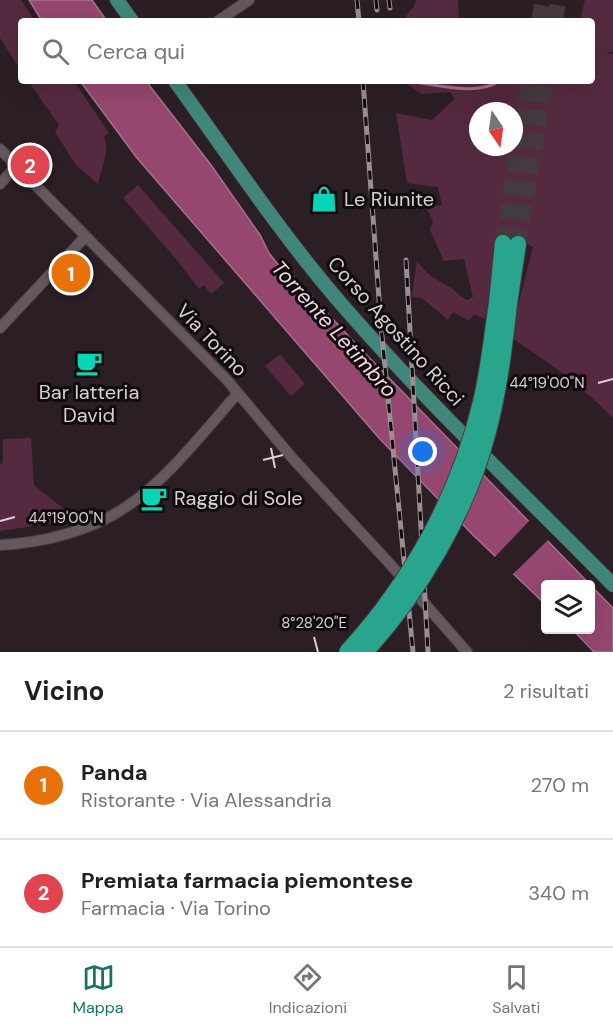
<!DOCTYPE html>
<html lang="it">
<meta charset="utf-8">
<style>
:root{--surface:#fff;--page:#f2f2f2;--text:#202124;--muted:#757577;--line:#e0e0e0;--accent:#157265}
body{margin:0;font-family:"DM Sans",sans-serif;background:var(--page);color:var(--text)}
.controls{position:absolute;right:18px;bottom:18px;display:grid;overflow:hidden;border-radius:6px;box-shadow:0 6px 24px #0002}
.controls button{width:54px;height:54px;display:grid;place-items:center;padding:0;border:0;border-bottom:2px solid var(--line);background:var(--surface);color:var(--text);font:30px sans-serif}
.compass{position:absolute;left:469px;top:102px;width:54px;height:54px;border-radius:50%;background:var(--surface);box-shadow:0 6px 24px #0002;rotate:167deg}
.you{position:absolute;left:423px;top:452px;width:21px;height:21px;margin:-15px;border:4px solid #fff;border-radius:50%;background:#1a73e8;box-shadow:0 0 0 9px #1a73e833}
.badge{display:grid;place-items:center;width:39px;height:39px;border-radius:50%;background:var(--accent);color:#fff;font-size:20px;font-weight:700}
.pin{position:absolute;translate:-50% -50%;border:3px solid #fff;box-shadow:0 2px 6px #0006}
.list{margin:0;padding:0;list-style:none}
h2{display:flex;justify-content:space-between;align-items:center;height:78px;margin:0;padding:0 24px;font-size:26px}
h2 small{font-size:20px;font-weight:400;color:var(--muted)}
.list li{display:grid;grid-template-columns:39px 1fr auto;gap:18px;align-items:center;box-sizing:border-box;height:108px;padding:0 24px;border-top:2px solid var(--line)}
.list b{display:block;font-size:22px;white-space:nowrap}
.list p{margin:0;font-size:20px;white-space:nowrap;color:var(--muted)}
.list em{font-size:20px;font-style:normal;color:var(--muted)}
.icon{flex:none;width:33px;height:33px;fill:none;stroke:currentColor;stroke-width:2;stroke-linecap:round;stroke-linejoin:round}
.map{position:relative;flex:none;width:613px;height:652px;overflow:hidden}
.search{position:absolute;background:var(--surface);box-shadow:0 6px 24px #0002;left:18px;right:18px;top:18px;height:66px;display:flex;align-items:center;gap:15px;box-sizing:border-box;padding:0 21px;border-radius:6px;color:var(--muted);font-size:22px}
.sheet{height:294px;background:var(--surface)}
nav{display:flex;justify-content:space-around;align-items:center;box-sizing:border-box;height:84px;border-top:2px solid var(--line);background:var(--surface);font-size:16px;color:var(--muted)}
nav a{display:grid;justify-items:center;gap:3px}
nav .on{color:var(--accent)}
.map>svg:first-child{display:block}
</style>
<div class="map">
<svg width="613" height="652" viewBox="0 0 613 652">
<rect width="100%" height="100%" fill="#2b1f25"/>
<path fill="#552a40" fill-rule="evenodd" d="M 0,0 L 21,0 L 35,21 L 21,21 L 21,71 L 0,38 Z
M 416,0 L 458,0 L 459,21 L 402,21 L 414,6 Z
M 585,0 L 613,0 L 613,51 L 606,54 L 613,54 L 613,418 C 580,384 550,363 510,337 L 533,247 L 526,243 L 495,239 L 492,280 L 485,319 L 474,314 L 469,321 L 453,312 L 448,320 L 422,298 L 412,297 L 417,260 C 425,275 437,279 451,288 C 457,292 460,297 467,300 L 473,297 L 464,259 L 444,261 L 430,230 L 433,221 L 426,207 L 442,205 L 438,187 L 407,183 L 396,113 L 432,120 L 455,99 L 450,92 L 422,94 L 402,81 L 592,81 L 592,21 L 580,21 ZM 478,111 L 514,111 L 514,147 L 478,147 Z
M 28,81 L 74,81 L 109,133 L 104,137 C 110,153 101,168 98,184 L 76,165 L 55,132 L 59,125 Z
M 138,185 L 224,283 L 211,294 L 204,285 L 199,289 L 176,259 L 123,198 Z
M 280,354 L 305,384 L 291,396 L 265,366 Z
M 31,438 L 34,485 L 74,517 L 60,522 L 0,531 L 0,465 L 3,462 L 3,439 Z"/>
<path fill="#954770" stroke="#a9708e" stroke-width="1.5" d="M 29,0 L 92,0 L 107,21 L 42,21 Z
M 80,81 L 146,81 L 211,165 L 260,235 L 269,253 L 284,272 L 292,275 L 355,343 L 613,608 L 613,652 L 594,652 L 573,630 L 590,630 L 590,584 L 546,584 L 545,604 L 473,535 L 379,438 L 137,158 Z"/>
<path fill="#2b1f25" d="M 530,520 L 549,539 L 511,576 L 493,559 Z"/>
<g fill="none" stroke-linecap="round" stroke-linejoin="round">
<path stroke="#a9708e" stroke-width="3" d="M 410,81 C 433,85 479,96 499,81"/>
<path stroke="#453a3f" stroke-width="16" stroke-dasharray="16 8" stroke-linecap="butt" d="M 539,21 L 543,0
M 555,21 L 558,0
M 503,243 L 529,81
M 518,244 L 545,81"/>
<g stroke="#463d41" stroke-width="12">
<path id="tertiary" d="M 218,21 L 249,0
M 0,149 L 227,380 L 294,460 L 390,564 L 467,652
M 0,184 L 17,165
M 0,328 L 85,237
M 0,545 C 42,543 91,531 126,507 C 167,480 205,430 238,393"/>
</g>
<g stroke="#463d41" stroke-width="15">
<path id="primary" d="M 117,0 L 132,21
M 175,81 C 230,157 282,236 344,307 C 428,404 523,493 613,585"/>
</g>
<g stroke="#463d41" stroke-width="18">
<path id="motorway" d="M 497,303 L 503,243
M 509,304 L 518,244"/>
</g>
<use href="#tertiary" stroke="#65585d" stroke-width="10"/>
<use href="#primary" stroke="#41867a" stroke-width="14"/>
<use href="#motorway" stroke="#29a58e" stroke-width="16"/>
<g stroke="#988e93" stroke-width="5">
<path id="rail" d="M 357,0 L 359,21
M 376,0 L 377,10
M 389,0 L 390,8
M 363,81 L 381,326 L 413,652
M 406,260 L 428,652"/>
</g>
<use href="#rail" stroke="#100b0d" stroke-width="3" stroke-dasharray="9" stroke-linecap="butt"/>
<g stroke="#463d41" stroke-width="18" stroke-linecap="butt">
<path id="motorway-bridge" d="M 347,652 C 412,581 459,495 481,402 C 489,369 492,336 497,303
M 365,652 C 419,594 467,512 487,435 C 499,392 504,348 509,304"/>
</g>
<use href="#motorway-bridge" stroke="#29a58e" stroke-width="16"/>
</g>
<path fill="none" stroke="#d8d0d3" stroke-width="2" d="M 598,383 L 613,379M 271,448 L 275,468M 263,460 L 283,455M 0,521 L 15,517M 314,637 L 318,652"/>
<defs>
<g id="shop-bare" transform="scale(2.07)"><path d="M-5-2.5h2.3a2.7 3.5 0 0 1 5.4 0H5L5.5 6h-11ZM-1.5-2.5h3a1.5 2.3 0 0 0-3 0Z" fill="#08d5b5" stroke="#100b0d" stroke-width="2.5" paint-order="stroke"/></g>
<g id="cafe-bare" transform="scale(2.07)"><path d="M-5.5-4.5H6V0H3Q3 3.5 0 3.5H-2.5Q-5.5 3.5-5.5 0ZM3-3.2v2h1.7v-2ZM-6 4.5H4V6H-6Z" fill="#08d5b5" stroke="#100b0d" stroke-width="2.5" paint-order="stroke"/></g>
</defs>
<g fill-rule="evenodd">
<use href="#shop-bare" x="324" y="199"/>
<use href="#cafe-bare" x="89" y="363"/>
<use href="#cafe-bare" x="154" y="498"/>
</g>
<g text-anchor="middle" stroke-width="6" stroke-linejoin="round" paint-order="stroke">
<g font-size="20" fill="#d8d0d3" stroke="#100b0d" text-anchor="start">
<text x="344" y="206">Le Riunite</text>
<text x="89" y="399" text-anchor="middle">Bar latteria<tspan x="89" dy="23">David</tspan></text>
<text x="174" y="505">Raggio di Sole</text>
</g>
<g font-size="20" fill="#d8d0d3" stroke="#100b0d">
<text transform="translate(396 331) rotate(48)" y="7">Corso Agostino Ricci</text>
<text transform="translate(212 340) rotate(46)" y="7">Via Torino</text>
</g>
<g font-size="21" font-style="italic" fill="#f0d9e3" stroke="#100b0d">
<text transform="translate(334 329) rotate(48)" y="7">Torrente Letimbro</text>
</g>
</g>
<g font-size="15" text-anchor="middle" fill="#d8d0d3" stroke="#100b0d" stroke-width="6" stroke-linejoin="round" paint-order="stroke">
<text x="547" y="388">44°19'00"N</text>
<text x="66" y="523">44°19'00"N</text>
<text x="314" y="628">8°28'20"E</text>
</g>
</svg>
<div class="controls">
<button><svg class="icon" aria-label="layers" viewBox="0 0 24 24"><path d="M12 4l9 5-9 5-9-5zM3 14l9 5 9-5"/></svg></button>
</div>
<svg class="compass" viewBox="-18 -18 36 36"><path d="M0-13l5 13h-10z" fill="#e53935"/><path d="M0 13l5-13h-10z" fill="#757577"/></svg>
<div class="you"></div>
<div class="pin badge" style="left:71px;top:273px;background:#e8710a">1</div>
<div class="pin badge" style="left:30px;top:165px;background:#e0444e">2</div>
<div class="search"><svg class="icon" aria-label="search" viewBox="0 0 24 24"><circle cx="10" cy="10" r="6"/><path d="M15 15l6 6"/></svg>Cerca qui</div>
</div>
<section class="sheet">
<h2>Vicino<small>2 risultati</small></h2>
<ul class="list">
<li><span class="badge" style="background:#e8710a">1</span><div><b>Panda</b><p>Ristorante · Via Alessandria</p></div><em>270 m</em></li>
<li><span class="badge" style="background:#e0444e">2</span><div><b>Premiata farmacia piemontese</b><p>Farmacia · Via Torino</p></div><em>340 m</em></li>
</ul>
</section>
<nav>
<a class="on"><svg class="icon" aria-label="map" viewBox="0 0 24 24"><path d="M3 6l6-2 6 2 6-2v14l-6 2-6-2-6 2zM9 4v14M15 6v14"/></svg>Mappa</a>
<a><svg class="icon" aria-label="directions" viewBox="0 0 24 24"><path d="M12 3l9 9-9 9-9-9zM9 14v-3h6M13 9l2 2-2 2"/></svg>Indicazioni</a>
<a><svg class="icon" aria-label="saved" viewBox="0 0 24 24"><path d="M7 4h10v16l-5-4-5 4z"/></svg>Salvati</a>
</nav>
